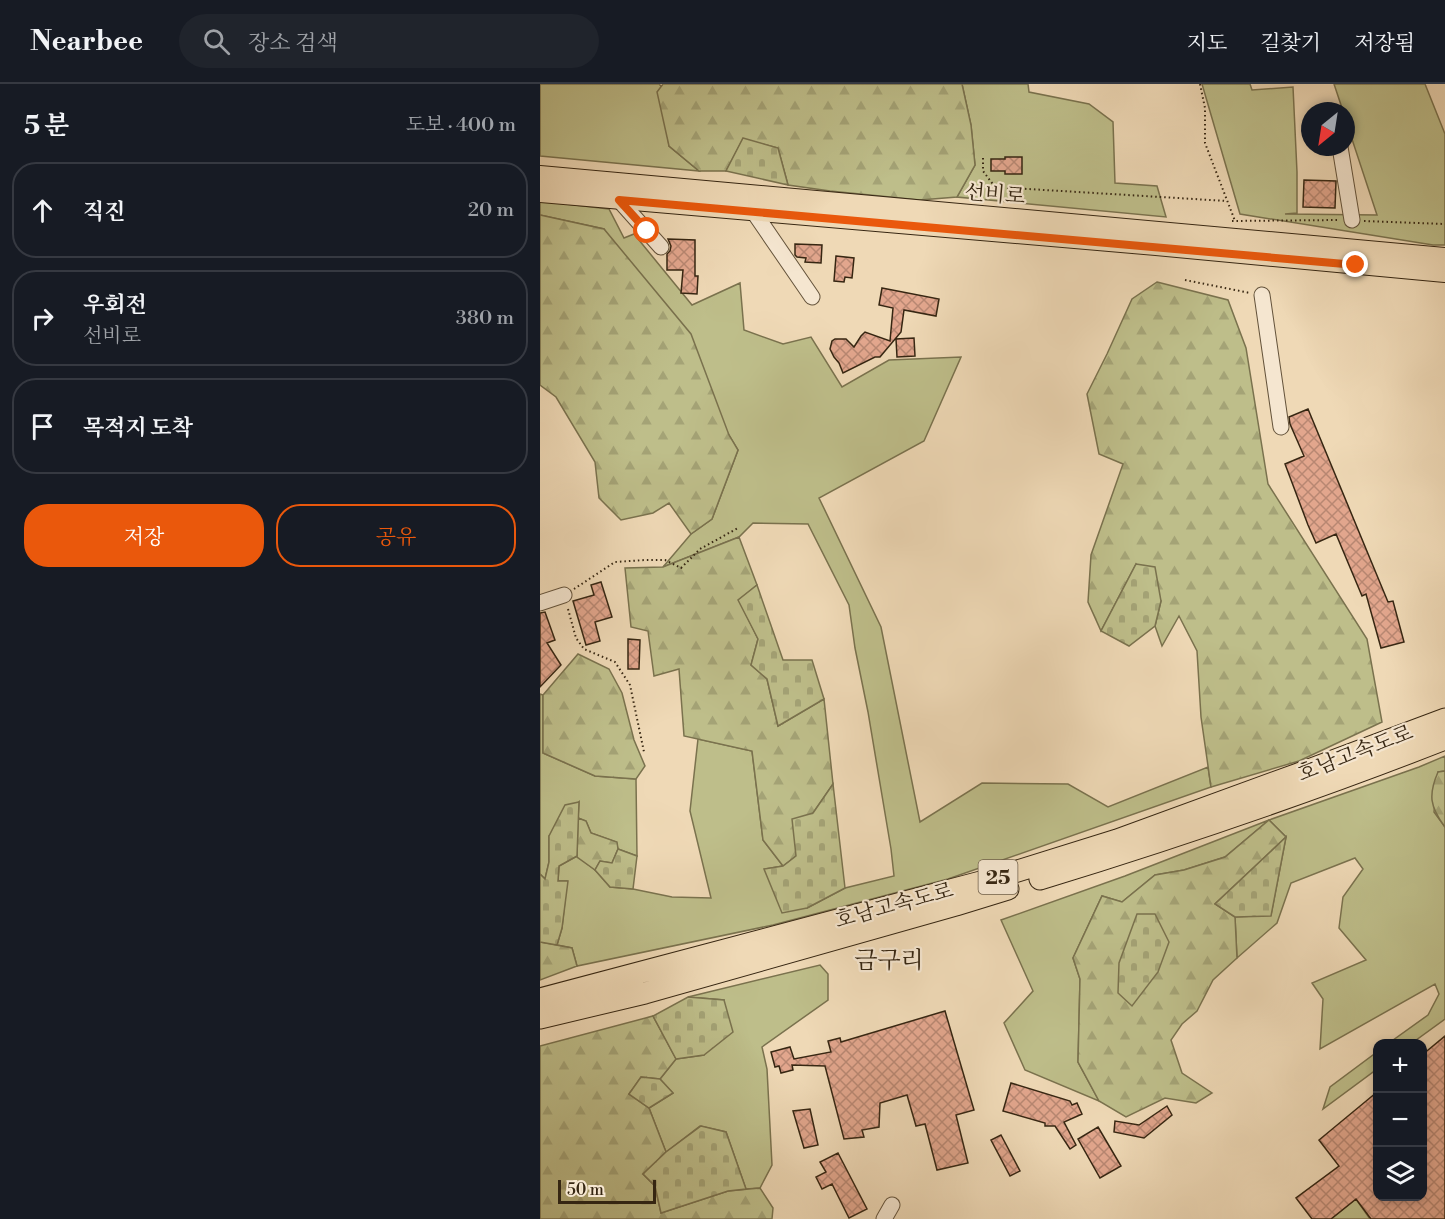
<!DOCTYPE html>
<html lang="ko">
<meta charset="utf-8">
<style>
:root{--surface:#171b24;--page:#20242c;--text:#f1f3f6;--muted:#9ea1a6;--line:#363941;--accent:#ea580c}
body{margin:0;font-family:"Libre Bodoni","Noto Serif KR",serif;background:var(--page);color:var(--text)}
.controls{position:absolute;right:18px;bottom:18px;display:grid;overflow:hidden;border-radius:12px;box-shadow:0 3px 9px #0003}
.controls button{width:54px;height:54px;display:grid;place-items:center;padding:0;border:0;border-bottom:2px solid var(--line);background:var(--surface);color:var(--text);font:30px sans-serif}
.compass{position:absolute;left:761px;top:18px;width:54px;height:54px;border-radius:50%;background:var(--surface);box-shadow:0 3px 9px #0003;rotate:210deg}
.scale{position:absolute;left:18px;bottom:15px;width:98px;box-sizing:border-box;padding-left:6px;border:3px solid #362612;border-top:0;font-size:16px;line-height:21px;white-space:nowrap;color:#362612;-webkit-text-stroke:4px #f5e6d0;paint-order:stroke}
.stop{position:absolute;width:18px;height:18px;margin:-14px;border:4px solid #ea580c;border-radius:50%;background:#fff}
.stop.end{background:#ea580c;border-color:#fff;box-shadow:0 2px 6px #0008}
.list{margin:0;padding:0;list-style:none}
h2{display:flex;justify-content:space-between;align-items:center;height:78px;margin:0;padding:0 24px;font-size:26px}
h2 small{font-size:20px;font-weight:400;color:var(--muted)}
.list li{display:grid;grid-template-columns:39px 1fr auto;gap:18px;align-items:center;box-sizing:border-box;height:96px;margin:0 12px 12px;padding:0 12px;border:2px solid var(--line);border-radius:24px}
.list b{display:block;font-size:22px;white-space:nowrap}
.list p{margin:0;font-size:20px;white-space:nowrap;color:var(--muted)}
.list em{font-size:20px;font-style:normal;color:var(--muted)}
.actions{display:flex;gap:12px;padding:18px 24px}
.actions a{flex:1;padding:14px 0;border:2px solid var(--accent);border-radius:24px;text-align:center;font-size:21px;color:var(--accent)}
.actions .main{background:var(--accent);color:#fff}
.icon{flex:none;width:33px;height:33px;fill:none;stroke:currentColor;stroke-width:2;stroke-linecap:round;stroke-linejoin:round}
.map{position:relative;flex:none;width:905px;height:1135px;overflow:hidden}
header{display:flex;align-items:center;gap:36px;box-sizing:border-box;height:84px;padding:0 30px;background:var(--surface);border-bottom:2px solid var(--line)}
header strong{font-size:28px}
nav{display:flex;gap:33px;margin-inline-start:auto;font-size:21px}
.search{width:420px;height:54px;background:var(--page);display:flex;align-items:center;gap:15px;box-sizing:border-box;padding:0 21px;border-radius:33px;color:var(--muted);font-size:22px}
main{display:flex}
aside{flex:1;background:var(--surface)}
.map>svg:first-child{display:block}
</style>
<header>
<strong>Nearbee</strong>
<div class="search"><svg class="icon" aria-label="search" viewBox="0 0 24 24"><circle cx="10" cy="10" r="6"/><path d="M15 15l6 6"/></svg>장소 검색</div>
<nav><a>지도</a><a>길찾기</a><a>저장됨</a></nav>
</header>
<main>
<aside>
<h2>5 분<small>도보 · 400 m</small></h2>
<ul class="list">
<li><svg class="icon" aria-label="ahead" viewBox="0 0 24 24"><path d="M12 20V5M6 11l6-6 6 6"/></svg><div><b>직진</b></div><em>20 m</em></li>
<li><svg class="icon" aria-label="right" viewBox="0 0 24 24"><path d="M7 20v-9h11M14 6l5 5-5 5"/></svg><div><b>우회전</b><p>선비로</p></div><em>380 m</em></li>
<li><svg class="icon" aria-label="arrive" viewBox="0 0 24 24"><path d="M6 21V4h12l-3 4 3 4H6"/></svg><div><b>목적지 도착</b></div></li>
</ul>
<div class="actions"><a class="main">저장</a><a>공유</a></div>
</aside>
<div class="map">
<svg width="905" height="1135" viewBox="0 0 905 1135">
<defs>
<pattern id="forest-firs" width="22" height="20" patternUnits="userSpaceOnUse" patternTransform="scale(1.5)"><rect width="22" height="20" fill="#bebe8a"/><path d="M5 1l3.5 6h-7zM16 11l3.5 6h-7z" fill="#a4a376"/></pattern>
<pattern id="cemetery-stones" width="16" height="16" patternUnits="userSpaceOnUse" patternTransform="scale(1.5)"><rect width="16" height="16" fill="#bebe8a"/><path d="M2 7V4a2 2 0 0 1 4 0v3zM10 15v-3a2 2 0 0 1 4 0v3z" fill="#a4a376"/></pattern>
<pattern id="building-cross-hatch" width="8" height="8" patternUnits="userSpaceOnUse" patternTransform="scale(1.5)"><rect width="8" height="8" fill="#e2a68d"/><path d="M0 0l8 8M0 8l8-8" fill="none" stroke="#b88772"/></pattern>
</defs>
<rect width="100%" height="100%" fill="#efd9b6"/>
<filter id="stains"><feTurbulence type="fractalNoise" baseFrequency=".00333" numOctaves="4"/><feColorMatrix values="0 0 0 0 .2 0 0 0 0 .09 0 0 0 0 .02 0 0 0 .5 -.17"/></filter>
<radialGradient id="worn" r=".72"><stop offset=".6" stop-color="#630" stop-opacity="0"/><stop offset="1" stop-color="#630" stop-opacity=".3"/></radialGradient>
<path fill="#bebe8a" stroke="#7a724e" stroke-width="1.5" d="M 0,0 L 119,0 L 122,3 L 129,62 L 159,87 L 0,72 Z
M 422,0 L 488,0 L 489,8 L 549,20 L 573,38 L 575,99 L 617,102 L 626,133 L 417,113 L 435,81 L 431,41 Z
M 662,0 L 710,0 L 712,6 L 753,3 L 757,88 L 757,129 L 745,130 L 837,131 L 806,37 L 806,27 L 803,27 L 794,0 L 885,0 L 905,50 L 905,161 L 893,161 L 700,130 Z
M 0,117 L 69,125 L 84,154 L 94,150 L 152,221 L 200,199 L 204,246 L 243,260 L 271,253 L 302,303 L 349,276 L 421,273 L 384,357 L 279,414 L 341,543 L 380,738 L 442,699 L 528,700 L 568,723 L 668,683 L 671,703 L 408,795 L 233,841 L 37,882 L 32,864 L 17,861 L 22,844 L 27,797 L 18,797 L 19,782 L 37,772 L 55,786 L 70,803 L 93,805 L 132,813 L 171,814 L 150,727 L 158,655 L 212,667 L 223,756 L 243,782 L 225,785 L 267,824 L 305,804 L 354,792 L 351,765 L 328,628 L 315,564 L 309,521 L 268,440 L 213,439 L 199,453 L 123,483 L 151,450 L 172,435 L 198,366 L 64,145 L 0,131 Z
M 0,610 L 3,611 L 3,669 L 55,692 L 96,695 L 97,772 L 78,765 L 76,758 L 51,749 L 46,737 L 38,734 L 39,718 L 9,752 L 9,778 L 5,795 L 0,790 Z
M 905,672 L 905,687 L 898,688 L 894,728 L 905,743 L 905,935 L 872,959 L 849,959 L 888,931 L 899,910 L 895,900 L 780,965 L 783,915 L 772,899 L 826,876 L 799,844 L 803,813 L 823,785 L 815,774 L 751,799 L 737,839 L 697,874 L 695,833 L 731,831 L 746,753 L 729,736 L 685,773 L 644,786 L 615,791 L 582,818 L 562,812 L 533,874 L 540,895 L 538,978 L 559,1017 L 485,986 L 464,939 L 493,907 L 461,836 L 585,792 L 729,736 L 879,683 Z
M 280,881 L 288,890 L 288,916 L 222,963 L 227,985 L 232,1081 L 220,1104 L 206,1105 L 186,1048 L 160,1042 L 126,1068 L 109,1024 L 133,1009 L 120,995 L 136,975 L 164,971 L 184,916 L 148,913 Z
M 837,968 L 837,985 L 783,1025 L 790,1003 Z
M 816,1115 L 830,1135 L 791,1135 Z"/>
<path fill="url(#forest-firs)" stroke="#7a724e" stroke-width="1.5" d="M 123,0 L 422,0 L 431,41 L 435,81 L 417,113 L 380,116 L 290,107 L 248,101 L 238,64 L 203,55 L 186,87 L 159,87 L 129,62 L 117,8 Z
M 0,131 L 64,145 L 151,250 L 189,351 L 198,366 L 172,435 L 151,450 L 129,419 L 113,429 L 81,436 L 59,414 L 55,378 L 16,313 L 0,301 Z
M 617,198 L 688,216 L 706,264 L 728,400 L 827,555 L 842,638 L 759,677 L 671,703 L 661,633 L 657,567 L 639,532 L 622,562 L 615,542 L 621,517 L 596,480 L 561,547 L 548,518 L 551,471 L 583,380 L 559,370 L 547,310 L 567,270 L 592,215 Z
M 199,453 L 217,501 L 199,516 L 218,555 L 211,581 L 227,595 L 238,642 L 284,615 L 293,700 L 273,729 L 256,772 L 243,782 L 223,756 L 212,667 L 144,652 L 139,585 L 114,592 L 108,547 L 91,543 L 85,484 L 123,483 Z
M 38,570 L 69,585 L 82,609 L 94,656 L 105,682 L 96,695 L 55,692 L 3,669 L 3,611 Z
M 905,687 L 905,743 C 890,723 888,711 898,688 Z
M 38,734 L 46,737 L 51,749 L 77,758 L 78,765 L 72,779 L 60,777 L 55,786 L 37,773 Z
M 729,736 L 746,753 L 675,820 L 695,833 L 697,874 L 673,896 L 657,927 L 642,940 L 631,956 L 642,989 L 672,1009 L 656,1019 L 625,1014 L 586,1033 L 559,1017 L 538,978 L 540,895 L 533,874 L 562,812 L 582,818 L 615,791 L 644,786 L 685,773 Z
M 0,858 L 32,864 L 37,882 L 0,896 Z
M 113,932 L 136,975 L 120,995 L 101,993 L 89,1010 L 109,1024 L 126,1068 L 103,1090 L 115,1102 L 121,1129 L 188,1107 L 220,1104 L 233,1124 L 232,1135 L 0,1135 L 0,962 Z"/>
<path fill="url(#cemetery-stones)" stroke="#7a724e" stroke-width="1.5" d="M 203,54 L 238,64 L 248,101 L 186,87 Z
M 596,480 L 615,483 L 621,517 L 615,542 L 589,562 L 561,547 Z
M 217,501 L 243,576 L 272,576 L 284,615 L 238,642 L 227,595 L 211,581 L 218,555 L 198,516 Z
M 293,700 L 305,804 L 267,824 L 242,829 L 224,785 L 243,782 L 256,772 L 252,735 L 273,729 Z
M 39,718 L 37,772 L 19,782 L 18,797 L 28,797 L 22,844 L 17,861 L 0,858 L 0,790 L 5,795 L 9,778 L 9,752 L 25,721 Z
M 746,753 L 731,832 L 695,833 L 675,820 Z
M 78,765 L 97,772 L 93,805 L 70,803 L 55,786 L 60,777 L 72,779 Z
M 597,830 L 615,830 L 629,858 L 618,888 L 592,922 L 578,909 L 579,879 Z
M 148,913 L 184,916 L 193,948 L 164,971 L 136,975 L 113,932 Z
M 101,993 L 120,995 L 133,1009 L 109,1024 L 89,1010 Z
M 161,1042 L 186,1048 L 206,1105 L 188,1107 L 121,1129 L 115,1102 L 103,1090 L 126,1068 Z"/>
<path fill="url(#building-cross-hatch)" stroke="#362612" stroke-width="1.5" d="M 465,73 L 482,73 L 482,90 L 465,90 L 465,87 L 451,87 L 451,75 L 465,75 Z
M 764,96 L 796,97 L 795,124 L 763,123 Z
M 128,155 L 155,156 L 155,192 L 158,192 L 157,210 L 141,209 L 143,186 L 127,186 L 127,170 L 130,167 L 131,162 Z
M 255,160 L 282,161 L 281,179 L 265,178 L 266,174 L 257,173 L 255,171 Z
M 296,172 L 314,174 L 312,194 L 305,193 L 304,198 L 294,197 Z
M 342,204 L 399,215 L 396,232 L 364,226 L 361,248 L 340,273 L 335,273 L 303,289 L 299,279 L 294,273 L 290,265 L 292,257 L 295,255 L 306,255 L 314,263 L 321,252 L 325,248 L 350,257 L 353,224 L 339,221 Z
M 374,254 L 375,272 L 357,273 L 356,255 Z
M 768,325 L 848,518 L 853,517 L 864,558 L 841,564 L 826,510 L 822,512 L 796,450 L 776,459 L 768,441 L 745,380 L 764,372 L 750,340 L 749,333 Z
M 61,498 L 72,533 L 55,538 L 60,557 L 46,561 L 33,517 L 54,511 L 51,501 Z
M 5,528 L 15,556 L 7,559 L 21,581 L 0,603 L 0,529 Z
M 88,555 L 100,556 L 99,585 L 88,585 Z
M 405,927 L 434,1026 L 416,1031 L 428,1079 L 397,1086 L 385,1040 L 376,1042 L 367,1011 L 340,1019 L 339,1043 L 322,1046 L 324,1053 L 304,1055 L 285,982 L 252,981 L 253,986 L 241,989 L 239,982 L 235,983 L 231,968 L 250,963 L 254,975 L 291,968 L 288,957 L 300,954 L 301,958 Z
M 905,952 L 905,1135 L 831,1135 L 816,1115 L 791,1135 L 772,1135 L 756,1114 L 799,1082 L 779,1056 L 837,1008 L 837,1113 L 882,1113 L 882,971 Z
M 471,999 L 530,1017 L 532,1021 L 537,1019 L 542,1030 L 524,1038 L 536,1061 L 530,1065 L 515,1042 L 505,1042 L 505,1039 L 463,1027 Z
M 627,1022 L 632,1031 L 604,1054 L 574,1048 L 575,1037 L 599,1041 Z
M 270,1025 L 278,1061 L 264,1064 L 253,1027 Z
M 558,1043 L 581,1082 L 560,1094 L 538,1055 Z
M 461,1051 L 480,1087 L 470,1092 L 451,1056 Z
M 298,1069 L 327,1125 L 309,1134 L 292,1100 L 282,1105 L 276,1093 L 286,1088 L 280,1078 Z"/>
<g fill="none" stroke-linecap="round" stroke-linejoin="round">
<g stroke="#64533b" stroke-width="17">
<path id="minor" d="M 800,63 L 812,136
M 79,116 L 121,163
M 213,127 L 272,213
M 722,211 L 741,343
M 0,519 L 24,511
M 344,1135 L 352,1121"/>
</g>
<g stroke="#362612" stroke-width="20">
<path id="major" d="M 0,91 L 905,173
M 0,109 L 616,162 L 905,189"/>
</g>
<g stroke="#362612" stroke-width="23">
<path id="highway" d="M 500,795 C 637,753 772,707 905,655
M 0,915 L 452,795 L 577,756 L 758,690 L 905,635
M 0,934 L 105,909 L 416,821 L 468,805"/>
</g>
<path stroke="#362612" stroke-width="2" stroke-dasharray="1.5 3" stroke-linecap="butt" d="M 660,0 L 665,24 L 665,59 L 695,137
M 443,74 L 443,87 L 455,103 L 687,117
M 692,137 L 797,136
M 824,137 L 905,140
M 645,196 L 710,209
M 34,505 L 75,478 L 105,476 L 125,476 L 141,484 L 160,465 L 198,444
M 28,525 L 36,554 L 44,565 L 75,578 L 90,601 L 104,668"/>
<use href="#minor" stroke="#f5e6d0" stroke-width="15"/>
<use href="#major" stroke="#efd9b6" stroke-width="18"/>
<use href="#highway" stroke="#efd9b6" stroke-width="21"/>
</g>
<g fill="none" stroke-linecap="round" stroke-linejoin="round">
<path stroke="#ea580c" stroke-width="8" d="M 107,147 L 79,116 L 816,181"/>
</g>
<g text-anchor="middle" stroke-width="4.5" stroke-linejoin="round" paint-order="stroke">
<rect fill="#f5e6d0" stroke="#6f604b" stroke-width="1.5" x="438.5" y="776" width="39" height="34" rx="4.5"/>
<g font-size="20" font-weight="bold" fill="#362612">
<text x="458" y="800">25</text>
</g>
<g font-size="21" fill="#362612" stroke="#f5e6d0">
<text transform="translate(455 110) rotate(5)" y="7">선비로</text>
<text transform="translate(815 669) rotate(-21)" y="7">호남고속도로</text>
<text transform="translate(354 821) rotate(-15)" y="7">호남고속도로</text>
</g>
<g font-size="24" fill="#362612" stroke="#f5e6d0">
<text x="349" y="884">금구리</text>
</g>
</g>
<rect width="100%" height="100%" filter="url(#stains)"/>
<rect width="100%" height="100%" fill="url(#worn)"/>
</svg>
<div class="controls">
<button>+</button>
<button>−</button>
<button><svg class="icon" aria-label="layers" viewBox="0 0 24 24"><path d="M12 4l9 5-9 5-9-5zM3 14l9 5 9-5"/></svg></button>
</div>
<svg class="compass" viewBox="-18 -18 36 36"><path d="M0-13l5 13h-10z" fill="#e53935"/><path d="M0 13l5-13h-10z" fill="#9ea1a6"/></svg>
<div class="scale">50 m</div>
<div class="stop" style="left:107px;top:147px"></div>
<div class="stop end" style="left:816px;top:181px"></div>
</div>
</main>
